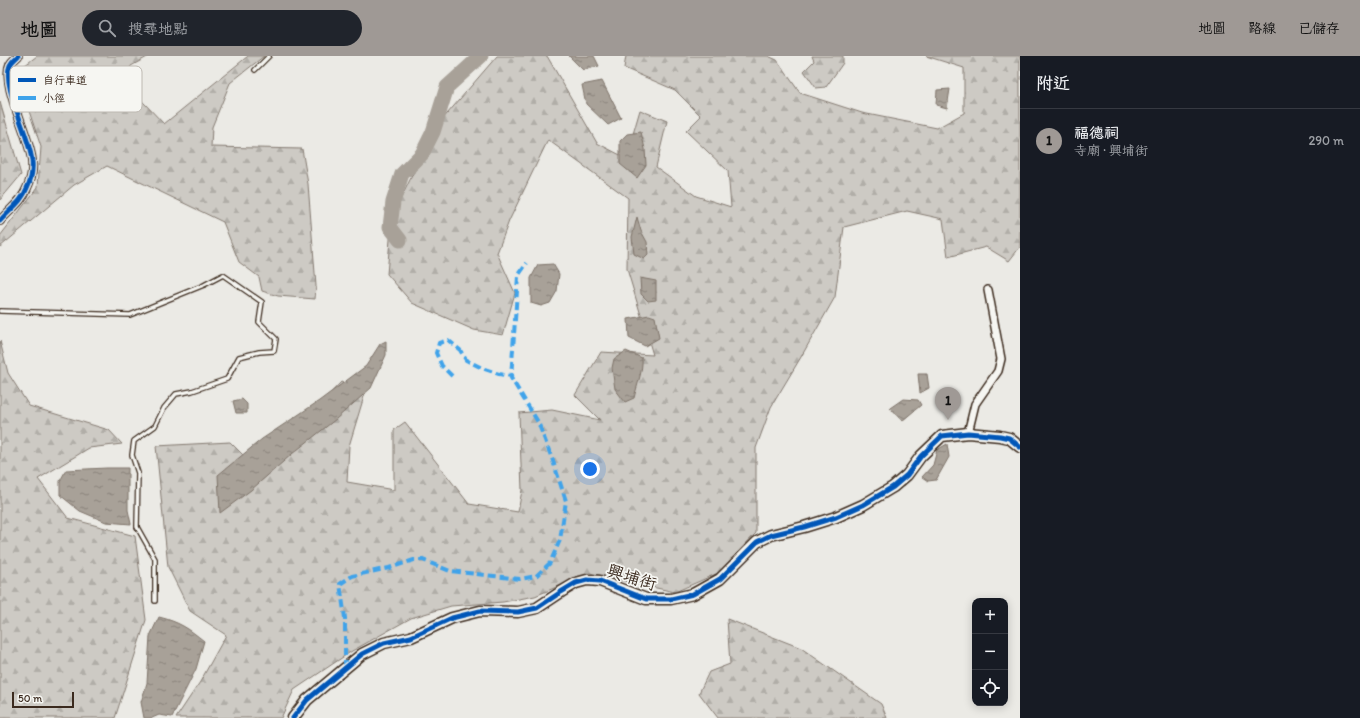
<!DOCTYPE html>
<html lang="zh-TW">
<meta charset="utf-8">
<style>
:root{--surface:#171b24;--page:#20242c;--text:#f1f3f6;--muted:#9ea1a6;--line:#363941;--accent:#9f9995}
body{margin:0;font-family:Itim,"LXGW WenKai TC",sans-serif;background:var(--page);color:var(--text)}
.controls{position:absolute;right:12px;bottom:12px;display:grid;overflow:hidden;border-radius:8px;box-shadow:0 2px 10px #0003}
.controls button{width:36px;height:36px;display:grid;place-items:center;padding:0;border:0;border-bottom:1px solid var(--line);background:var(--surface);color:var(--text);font:20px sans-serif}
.scale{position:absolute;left:12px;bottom:10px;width:62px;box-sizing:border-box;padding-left:4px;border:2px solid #3b2a1e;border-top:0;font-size:11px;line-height:14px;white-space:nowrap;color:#3b2a1e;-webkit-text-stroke:3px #f6f6f2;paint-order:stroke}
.you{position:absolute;left:590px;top:413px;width:14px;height:14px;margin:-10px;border:3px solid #fff;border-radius:50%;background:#1a73e8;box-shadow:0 0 0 6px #1a73e833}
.badge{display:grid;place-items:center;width:26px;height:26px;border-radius:50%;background:var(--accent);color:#111;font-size:13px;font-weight:700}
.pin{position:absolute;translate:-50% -33px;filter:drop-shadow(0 1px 2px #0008)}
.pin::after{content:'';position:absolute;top:21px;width:14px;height:12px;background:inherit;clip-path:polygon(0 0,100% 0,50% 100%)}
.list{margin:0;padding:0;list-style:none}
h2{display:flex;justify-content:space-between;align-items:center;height:52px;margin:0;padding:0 16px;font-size:17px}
h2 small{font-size:13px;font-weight:400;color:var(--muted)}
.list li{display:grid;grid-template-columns:26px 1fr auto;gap:12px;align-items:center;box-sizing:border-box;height:64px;padding:0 16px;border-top:1px solid var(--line)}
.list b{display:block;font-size:15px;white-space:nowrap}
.list p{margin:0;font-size:13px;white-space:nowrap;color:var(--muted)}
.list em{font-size:13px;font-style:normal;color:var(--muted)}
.icon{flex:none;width:22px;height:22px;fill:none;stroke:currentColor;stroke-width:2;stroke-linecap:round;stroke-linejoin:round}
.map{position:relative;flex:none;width:1020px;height:662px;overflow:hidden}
header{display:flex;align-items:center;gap:24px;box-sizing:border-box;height:56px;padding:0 20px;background:var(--accent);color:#111}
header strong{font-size:19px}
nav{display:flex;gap:22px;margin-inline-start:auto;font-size:14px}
.search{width:280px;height:36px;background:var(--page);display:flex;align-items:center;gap:10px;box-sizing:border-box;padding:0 14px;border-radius:22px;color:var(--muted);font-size:15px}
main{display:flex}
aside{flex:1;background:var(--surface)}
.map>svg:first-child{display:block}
</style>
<header>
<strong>地圖</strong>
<div class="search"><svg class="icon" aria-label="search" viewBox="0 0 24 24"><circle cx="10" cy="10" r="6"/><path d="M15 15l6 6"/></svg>搜尋地點</div>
<nav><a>地圖</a><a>路線</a><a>已儲存</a></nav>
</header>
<main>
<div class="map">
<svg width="1020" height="662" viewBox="0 0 1020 662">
<defs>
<pattern id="forest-firs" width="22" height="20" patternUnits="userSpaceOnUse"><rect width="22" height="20" fill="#cdcac4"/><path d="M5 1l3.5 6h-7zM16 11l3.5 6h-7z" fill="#b1aea8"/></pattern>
<pattern id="water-ripples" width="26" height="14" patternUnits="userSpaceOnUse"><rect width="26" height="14" fill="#a8a198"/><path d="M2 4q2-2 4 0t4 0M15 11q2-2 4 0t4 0" fill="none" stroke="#8a837b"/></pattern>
</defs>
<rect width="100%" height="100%" fill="#ebeae5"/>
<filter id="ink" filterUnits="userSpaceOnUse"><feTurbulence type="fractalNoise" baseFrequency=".025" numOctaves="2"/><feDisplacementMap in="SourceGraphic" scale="8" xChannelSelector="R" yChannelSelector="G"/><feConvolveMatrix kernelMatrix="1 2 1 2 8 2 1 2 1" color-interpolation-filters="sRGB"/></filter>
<g filter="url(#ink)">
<path fill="url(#forest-firs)" stroke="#847a71" d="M 37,0 L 149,0 L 131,10 L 125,27 L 164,68 L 248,0 L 264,0 L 230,27 L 212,71 L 211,91 L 302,93 L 308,128 L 316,230 L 315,243 L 278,240 L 262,235 L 259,221 L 239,206 L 223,166 L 107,110 L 74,129 L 0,191 L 0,180 L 38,131 L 41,91 L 16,16 Z
M 497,0 L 547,0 L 597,87 L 626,102 L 640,54 L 667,65 L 656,111 L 696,140 L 731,151 L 728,115 L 686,75 L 701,60 L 675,34 L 624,12 L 626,0 L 768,0 L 777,4 L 800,37 L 862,57 L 937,72 L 964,57 L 964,12 L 926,0 L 1020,0 L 1020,191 L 1009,205 L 986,191 L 948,201 L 943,163 L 907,155 L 844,171 L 835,241 L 801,301 L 771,351 L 756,392 L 756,477 L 718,517 L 675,536 L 624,525 L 590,517 L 535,540 L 503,546 L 451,550 L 411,562 L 352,595 L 294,634 L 281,662 L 176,662 L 200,626 L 226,579 L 190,555 L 168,511 L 156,390 L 230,386 L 258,414 L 341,326 L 365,337 L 349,390 L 347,426 L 394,434 L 394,374 L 405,366 L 469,448 L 518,456 L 522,434 L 519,357 L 552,354 L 600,364 L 575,339 L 601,296 L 653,299 L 627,213 L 628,142 L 548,84 L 509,165 L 497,197 L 515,237 L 503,279 L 474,274 L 412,247 L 387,218 L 392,161 L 435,72 Z
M 812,0 L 843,0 L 843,7 L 826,31 L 816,32 L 804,15 L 814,5 Z
M 0,46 L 21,119 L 0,144 Z
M 0,285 L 8,317 L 29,350 L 109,374 L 122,388 L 89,392 L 38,423 L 68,462 L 135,480 L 146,564 L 115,662 L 0,662 Z
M 727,563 L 801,592 L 881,648 L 887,662 L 718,662 L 699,637 L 709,616 L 730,608 Z"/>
<path fill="url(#water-ripples)" stroke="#7c7167" d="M 569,0 L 594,0 L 599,10 L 583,14 Z
M 602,25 L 621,62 L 608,69 L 586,48 L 582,29 Z
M 950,33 L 947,52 L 936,49 L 937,34 Z
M 641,76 L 645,93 L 646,109 L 637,122 L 620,108 L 620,85 L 627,78 Z
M 637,161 L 641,175 L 647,186 L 648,199 L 644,203 L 634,198 L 632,181 Z
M 553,208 L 559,218 L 557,235 L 550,247 L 541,250 L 531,247 L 531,222 L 538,209 Z
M 640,222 L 656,225 L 656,244 L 648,245 L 641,238 Z
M 649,259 L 655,261 L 659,282 L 645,290 L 629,282 L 628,263 Z
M 386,285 L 386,299 L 371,332 L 336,363 L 292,398 L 251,434 L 220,457 L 218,419 L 262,383 L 319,345 L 366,310 L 380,288 Z
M 626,295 L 642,302 C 643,315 637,329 634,342 L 625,346 L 615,333 L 612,312 L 614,303 Z
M 918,318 L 927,318 L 929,332 L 920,337 Z
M 242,343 L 247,348 L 247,357 L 236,357 L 233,345 Z
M 903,343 L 918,344 L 921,349 L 902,365 L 890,352 Z
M 947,388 L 949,401 L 936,424 L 928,425 L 922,421 L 933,409 L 937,394 Z
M 107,412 L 128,412 L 128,454 L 131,468 L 106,466 L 80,455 L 60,439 L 60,425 L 66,414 Z
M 159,561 C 179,566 188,572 204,585 L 196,613 L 172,661 L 159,659 L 152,662 L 144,662 L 141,646 L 147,627 L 150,580 Z"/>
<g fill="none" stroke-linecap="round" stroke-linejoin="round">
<path stroke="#a8a198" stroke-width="15" d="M 400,184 L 390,171 L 393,146 L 402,118 L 422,98 L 433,76 L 447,31 L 481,0"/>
<g stroke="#3b2a1e" stroke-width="6">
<path id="lane" d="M 255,14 L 269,0
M 0,255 L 130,259 L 204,229 L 223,219 L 262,246 L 259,266 L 276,283 L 274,295 L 259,296 L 239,301 L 227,323 L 192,335 L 176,338 L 164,352 L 155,370 L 134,385 L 132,399 L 138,417 L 137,471 L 155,503 L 155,545"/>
</g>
<g stroke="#3b2a1e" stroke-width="10">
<path id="street" d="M 0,165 C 9,154 22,146 27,132 C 31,124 33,114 32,105 C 30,80 1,29 10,9 C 12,5 15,3 18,0
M 968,377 L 975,348 L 998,315 L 1001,303 L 988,234"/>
</g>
<g stroke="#3b2a1e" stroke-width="13">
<path id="secondary" d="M 293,662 L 307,644 L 362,598 L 384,587 L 411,581 L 452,562 L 480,555 L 518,556 L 537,552 L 561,536 L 576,527 L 587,524 L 600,525 L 646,543 L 671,543 L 693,538 L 720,523 L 757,486 L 771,479 L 804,471 L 836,461 L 863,449 L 893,431 L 907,419 L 921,400 L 942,380 L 968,377 L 1000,380 L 1009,382 L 1020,391"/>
</g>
<use href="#lane" stroke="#f6f6f2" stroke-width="3.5"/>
<use href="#street" stroke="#f6f6f2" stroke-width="7"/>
<use href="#secondary" stroke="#f6f6f2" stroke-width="10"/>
<path stroke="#3fa3ea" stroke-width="4" stroke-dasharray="8 4" stroke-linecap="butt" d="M 452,320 L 442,310 L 436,297 L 439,287 L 448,284 L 460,294 L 466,304 L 482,312 L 499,318 L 511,320
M 345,612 L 345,562 L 340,528 L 352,520 L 389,512 L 414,504 L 423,504 L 450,515 L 520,523 L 536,520 L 550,507 L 560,484 L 566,445 L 553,405 L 538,366 L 511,322 L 518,220 L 527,207"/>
<g stroke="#f6f6f2" stroke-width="8">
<path id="cycleway" d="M 0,165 C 9,154 22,146 27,132 C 31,124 33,114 32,105 C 30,80 1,29 10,9 C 12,5 15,3 18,0
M 293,662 L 307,644 L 362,598 L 384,587 L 411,581 L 452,562 L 480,555 L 518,556 L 537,552 L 561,536 L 576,527 L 587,524 L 600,525 L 646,543 L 671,543 L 693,538 L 720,523 L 757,486 L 771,479 L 804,471 L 836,461 L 863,449 L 893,431 L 907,419 L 921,400 L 942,380 L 968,377 L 1000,380 L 1009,382 L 1020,391"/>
</g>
<use href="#cycleway" stroke="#0057b8" stroke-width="5"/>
</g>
</g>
<g text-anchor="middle" stroke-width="3.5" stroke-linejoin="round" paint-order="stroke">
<g font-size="17" fill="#3b2a1e" stroke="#f6f6f2">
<text transform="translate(632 521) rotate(17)" y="6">興埔街</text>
</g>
</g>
<rect x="10" y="10" width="132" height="46" rx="6" fill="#f6f6f2" stroke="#beb9b2" stroke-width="1"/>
<rect x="18" y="22" width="18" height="4" fill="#0057b8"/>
<rect x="18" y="40" width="18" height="4" fill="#3fa3ea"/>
<g font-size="11" fill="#3b2a1e">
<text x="43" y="28">自行車道</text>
<text x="43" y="46">小徑</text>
</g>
</svg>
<div class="controls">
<button>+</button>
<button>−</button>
<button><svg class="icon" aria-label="locate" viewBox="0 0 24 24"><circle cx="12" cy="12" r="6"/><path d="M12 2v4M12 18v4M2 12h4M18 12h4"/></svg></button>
</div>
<div class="scale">50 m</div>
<div class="you"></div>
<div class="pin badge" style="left:948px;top:364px">1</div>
</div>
<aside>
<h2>附近<small></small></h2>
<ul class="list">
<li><span class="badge">1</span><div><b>福德祠</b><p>寺廟 · 興埔街</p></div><em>290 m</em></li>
</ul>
</aside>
</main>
